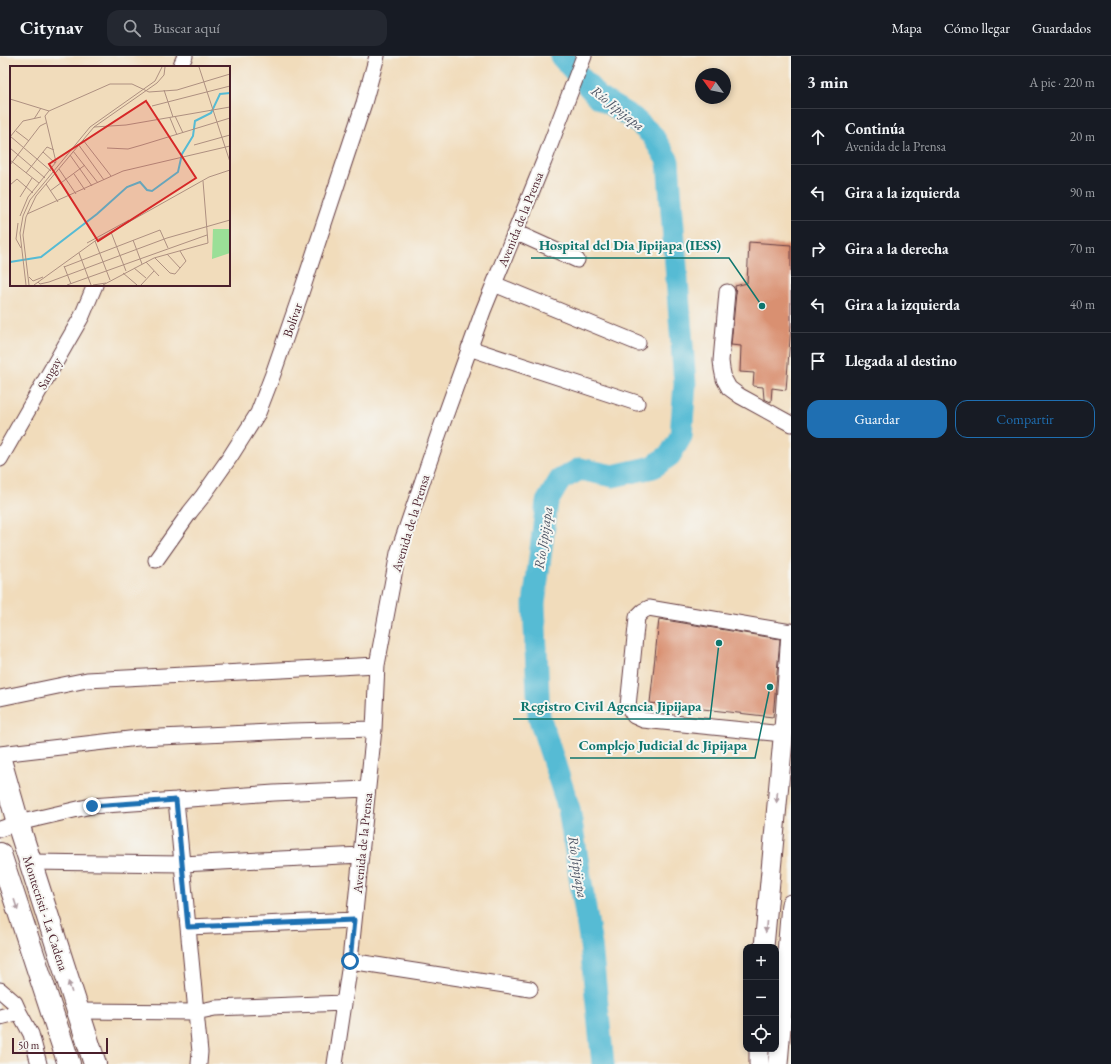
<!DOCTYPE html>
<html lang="es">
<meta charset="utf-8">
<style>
:root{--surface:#171b24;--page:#242831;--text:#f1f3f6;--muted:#9ea1a6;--line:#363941;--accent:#1f6fb2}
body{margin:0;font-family:"EB Garamond",serif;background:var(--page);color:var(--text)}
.controls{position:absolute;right:12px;bottom:12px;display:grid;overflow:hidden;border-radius:8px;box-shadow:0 2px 6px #0003}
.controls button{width:36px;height:36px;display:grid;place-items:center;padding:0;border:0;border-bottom:1px solid var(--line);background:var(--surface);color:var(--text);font:20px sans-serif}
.compass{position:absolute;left:695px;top:12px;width:36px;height:36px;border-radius:50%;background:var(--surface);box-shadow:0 2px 6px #0003;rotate:303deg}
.scale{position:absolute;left:12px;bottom:10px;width:96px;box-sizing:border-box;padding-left:4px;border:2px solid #4a1f2b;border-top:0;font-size:11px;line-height:14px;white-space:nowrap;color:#4a1f2b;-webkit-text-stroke:3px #f6f6f2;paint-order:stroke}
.stop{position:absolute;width:12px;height:12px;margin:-9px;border:3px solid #1f6fb2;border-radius:50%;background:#fff}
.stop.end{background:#1f6fb2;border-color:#fff;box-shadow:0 1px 4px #0008}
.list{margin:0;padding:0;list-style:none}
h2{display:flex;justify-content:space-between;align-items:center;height:52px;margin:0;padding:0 16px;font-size:17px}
h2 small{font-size:13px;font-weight:400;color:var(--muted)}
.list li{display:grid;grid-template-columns:26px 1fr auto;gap:12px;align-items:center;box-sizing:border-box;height:56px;padding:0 16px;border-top:1px solid var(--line)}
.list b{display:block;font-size:15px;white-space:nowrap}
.list p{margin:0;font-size:13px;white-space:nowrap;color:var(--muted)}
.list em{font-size:13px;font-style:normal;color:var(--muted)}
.actions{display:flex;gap:8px;padding:12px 16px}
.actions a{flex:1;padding:9px 0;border:1px solid var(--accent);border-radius:12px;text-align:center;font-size:14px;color:var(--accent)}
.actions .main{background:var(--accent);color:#fff}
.icon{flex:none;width:22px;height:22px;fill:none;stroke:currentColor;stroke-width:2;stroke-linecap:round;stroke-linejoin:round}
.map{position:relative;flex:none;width:791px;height:1008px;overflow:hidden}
header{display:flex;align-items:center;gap:24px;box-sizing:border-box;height:56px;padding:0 20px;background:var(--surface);border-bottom:1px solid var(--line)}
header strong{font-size:19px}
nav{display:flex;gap:22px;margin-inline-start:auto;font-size:14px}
.search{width:280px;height:36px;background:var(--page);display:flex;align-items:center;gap:10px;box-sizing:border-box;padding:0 14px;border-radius:12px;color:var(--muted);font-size:15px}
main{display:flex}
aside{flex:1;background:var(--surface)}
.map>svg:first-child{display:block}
</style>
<header>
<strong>Citynav</strong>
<div class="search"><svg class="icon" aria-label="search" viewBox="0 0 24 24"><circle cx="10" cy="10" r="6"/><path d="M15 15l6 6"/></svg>Buscar aquí</div>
<nav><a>Mapa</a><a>Cómo llegar</a><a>Guardados</a></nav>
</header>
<main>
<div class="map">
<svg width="791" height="1008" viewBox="0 0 791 1008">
<rect width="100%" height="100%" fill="#f6f6f2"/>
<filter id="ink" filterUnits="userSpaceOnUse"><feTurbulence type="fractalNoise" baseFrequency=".025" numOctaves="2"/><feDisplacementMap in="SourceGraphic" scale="8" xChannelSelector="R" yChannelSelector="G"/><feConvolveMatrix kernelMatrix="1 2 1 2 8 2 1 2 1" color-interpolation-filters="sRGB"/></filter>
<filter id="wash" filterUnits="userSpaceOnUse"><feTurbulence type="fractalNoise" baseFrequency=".012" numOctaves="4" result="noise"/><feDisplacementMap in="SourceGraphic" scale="16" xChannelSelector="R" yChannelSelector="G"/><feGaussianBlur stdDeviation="0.9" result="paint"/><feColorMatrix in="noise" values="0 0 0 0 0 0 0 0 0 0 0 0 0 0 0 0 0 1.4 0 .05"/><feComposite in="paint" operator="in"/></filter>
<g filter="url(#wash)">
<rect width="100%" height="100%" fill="#f1dcbb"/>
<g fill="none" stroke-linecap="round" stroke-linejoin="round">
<path stroke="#56bbd4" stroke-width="23" d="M 561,0 L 598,41 L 633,62 L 652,79 L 668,105 L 685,328 L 681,380 L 670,399 L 653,411 L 613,420 L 580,413 L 560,424 L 547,446 L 534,548 L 539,660 L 569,753 L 591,889 L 603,1008"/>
</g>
<g id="blocks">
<path fill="#d99071" d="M 749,186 L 791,189 L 791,270 L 786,334 L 772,332 L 771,346 L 764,343 L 763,331 L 753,330 L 754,317 L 740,316 L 741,290 L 731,289 L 736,237 L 735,230 L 747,227 Z
M 659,563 L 780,583 L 773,661 L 650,647 Z"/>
</g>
</g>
<g filter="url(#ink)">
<use href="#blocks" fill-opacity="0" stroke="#633b41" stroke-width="1"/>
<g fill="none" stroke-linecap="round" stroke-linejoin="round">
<g stroke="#633b41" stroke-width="17">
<path id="minor" d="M 180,11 L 185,0
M 515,176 L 577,204
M 494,228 L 638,287
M 727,236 L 721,305 L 722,313 L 724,323 L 729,332 L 740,340 L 791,368
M 469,292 L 637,347
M 0,403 L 82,260 L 95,229
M 156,504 L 190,456 L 202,441 L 230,401 L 258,357 L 273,318 L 300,240 L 364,47 L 377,0
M 0,642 L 87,624 L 377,609
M 783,678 L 643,664 L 634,660 L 628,650 L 637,561 L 643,555 L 649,552 L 791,576
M 0,698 L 138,682 L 292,675 L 374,673
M 176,744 L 196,956 L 200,996 L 199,1008
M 0,773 L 18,767 L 91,750 L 274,737 L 367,733
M 30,806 L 182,808 L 361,799
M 188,871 L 354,864
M 350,905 L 530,933
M 0,934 L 15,947 L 19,956 L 31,978 L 39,1008
M 78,955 L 196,956 L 215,952 L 344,947
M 0,961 L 19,956
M 335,1008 L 349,914 L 374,673 L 377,609 L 398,497 L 439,377 L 483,255 L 544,105 L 584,0"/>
</g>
<g stroke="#633b41" stroke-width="21">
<path id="major" d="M 764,891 L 785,661 L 791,577
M 759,1008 L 759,993
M 778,1008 L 791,848"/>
</g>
<g stroke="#633b41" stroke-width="24">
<path id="highway" d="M 0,704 L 21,777 L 95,1008
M 0,798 L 69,1008"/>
</g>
<use href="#minor" stroke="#fff" stroke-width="15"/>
<use href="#major" stroke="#fff" stroke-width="19"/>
<use href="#highway" stroke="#fff" stroke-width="22"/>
</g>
<defs><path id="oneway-solid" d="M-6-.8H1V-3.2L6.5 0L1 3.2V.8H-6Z"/></defs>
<g fill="#ae9aa0">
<use href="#oneway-solid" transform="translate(777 741) rotate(95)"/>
<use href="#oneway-solid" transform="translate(16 849) rotate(72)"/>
<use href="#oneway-solid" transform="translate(766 871) rotate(95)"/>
<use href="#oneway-solid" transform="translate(70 931) rotate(-108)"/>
</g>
</g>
<g fill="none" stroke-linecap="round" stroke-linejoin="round" filter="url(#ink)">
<path stroke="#1f6fb2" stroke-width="5" d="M 92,750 L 176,744 L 188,871 L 354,864 L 350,905"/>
</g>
<g text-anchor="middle" stroke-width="4" stroke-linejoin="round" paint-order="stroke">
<g font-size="13" fill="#4a1f2b" stroke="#f6f6f2">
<text transform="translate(520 163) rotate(-68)" y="5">Avenida de la Prensa</text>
<text transform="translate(292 264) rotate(-71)" y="5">Bolívar</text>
<text transform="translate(49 317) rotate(-60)" y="5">Sangay</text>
<text transform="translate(410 467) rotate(-73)" y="5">Avenida de la Prensa</text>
<text transform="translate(362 787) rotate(-84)" y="5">Avenida de la Prensa</text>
<text transform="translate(46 857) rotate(72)" y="5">Montecristi - La Cadena</text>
</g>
<g font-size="14" font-style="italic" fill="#4e5666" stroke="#f6f6f2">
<text transform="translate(618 52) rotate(38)" y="5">Río Jipijapa</text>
<text transform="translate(543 482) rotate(-82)" y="5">Río Jipijapa</text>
<text transform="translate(578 811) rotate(81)" y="5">Río Jipijapa</text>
</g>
</g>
<g transform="translate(10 10)">
<rect width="220" height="220" fill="#f1dcbb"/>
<path d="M 203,163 L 220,163 L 220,187 L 202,193 Z" fill="#9bdf97"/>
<path fill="none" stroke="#56bbd4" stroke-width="2" d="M 0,196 L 31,191 L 87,148 L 117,121 L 130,116 L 137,124 L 142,125 L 168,106 L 172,88 L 183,70 L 185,55 L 201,47 L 210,28 L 220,27"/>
<path fill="none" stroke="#ae9081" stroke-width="1" d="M 189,1 L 220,96M 154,24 L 163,51M 0,33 L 39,45M 142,40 L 220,20M 165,50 L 173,67M 160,52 L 167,69M 24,53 L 31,42M 84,61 L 116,59 L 220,41M 6,65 L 19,75M 0,70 L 41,105M 0,71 L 13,55 L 31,51M 73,74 L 101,110M 68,78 L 94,114M 184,79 L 220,69M 0,82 L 35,112M 97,82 L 118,83 L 132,79 L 220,52M 63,85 L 88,117M 33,86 L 45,97M 60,89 L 82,120M 0,94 L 29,117M 0,99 L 30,60 L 36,57M 49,103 L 66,128M 16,107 L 37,81 L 44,84M 64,108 L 75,124M 36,118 L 48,136M 0,119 L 7,113 L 23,127M 40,125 L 75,99M 10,131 L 22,112M 17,148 L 113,105 L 220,80M 10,150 L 18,131 L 46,96 L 35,50 L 39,45 L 100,18 L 122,18 L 139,26 L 167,24 L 220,8M 8,157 L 6,173 L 11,182M 101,166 L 116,205M 123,174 L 132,198M 85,175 L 100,214M 77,177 L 119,154M 69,187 L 81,219M 157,188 L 170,202M 145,192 L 160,207 L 165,208 L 176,195 L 170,185M 136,196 L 149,210M 54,200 L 61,218M 54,201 L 150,164 L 158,182M 124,202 L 136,212M 113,207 L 127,219M 19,211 L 23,215 L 33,211M 28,216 L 30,218 L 39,216 L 157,172 L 220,154M 16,219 L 10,167 L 13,150 L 20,134 L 80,61 L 145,15 L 152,1M 19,219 L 13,169 L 16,151 L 26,130 L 84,61 L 147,17 L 154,9 L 155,1M 24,219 L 85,175 L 199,111 L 220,104M 57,219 L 197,169M 83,219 L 96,217M 93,219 L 144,192 L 198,177 L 193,115M 131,219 L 144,205"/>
<path fill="#d62828" fill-opacity="0.15" stroke="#d62828" stroke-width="2" d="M 136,35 L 186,112 L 88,175 L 39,98 Z"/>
<rect width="220" height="220" fill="none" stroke="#4a1f2b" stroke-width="2"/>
</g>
<path fill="none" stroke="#0f766e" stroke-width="1.5" d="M762 250L729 202H531M719 587L710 663H513M770 631L755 702H570"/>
<g fill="#0f766e" stroke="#f6f6f2" stroke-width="1.5">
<circle cx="762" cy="250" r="4"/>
<circle cx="719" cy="587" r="4"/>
<circle cx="770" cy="631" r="4"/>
</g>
<g font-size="14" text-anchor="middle" font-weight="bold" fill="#0f766e" stroke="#f6f6f2" stroke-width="4" stroke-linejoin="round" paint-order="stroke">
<text x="630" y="194">Hospital del Dia Jipijapa (IESS)</text>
<text x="611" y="655">Registro Civil Agencia Jipijapa</text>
<text x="663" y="694">Complejo Judicial de Jipijapa</text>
</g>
</svg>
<div class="controls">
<button>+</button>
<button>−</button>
<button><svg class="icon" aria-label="locate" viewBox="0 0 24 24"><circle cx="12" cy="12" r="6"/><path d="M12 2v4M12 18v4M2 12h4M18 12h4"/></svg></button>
</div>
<svg class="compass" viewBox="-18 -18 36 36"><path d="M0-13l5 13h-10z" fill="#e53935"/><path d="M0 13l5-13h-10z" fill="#9ea1a6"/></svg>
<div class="scale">50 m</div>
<div class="stop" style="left:350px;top:905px"></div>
<div class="stop end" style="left:92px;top:750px"></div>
</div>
<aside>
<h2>3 min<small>A pie · 220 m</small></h2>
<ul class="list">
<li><svg class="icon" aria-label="ahead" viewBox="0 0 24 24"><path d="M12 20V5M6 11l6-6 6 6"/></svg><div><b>Continúa</b><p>Avenida de la Prensa</p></div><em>20 m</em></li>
<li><svg class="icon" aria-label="left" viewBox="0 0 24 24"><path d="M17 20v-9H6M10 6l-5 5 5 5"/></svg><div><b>Gira a la izquierda</b></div><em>90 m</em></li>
<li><svg class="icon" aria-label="right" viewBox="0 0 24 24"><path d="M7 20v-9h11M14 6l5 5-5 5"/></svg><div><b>Gira a la derecha</b></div><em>70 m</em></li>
<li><svg class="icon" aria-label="left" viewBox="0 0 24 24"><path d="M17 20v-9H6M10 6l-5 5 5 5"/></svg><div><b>Gira a la izquierda</b></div><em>40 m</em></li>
<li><svg class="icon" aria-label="arrive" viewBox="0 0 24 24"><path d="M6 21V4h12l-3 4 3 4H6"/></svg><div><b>Llegada al destino</b></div></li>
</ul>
<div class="actions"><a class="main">Guardar</a><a>Compartir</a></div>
</aside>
</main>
